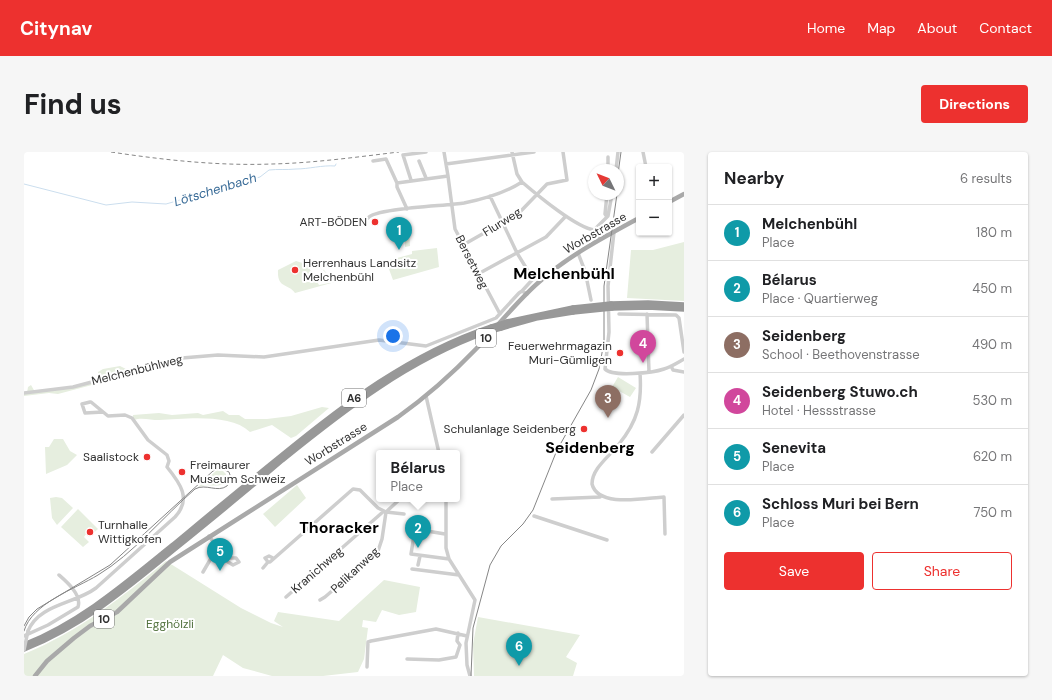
<!DOCTYPE html>
<meta charset="utf-8">
<style>
:root{--surface:#fff;--page:#f6f6f6;--text:#202124;--muted:#757577;--line:#e0e0e0;--accent:#ed312f}
body{margin:0;font-family:"DM Sans",sans-serif;background:var(--page);color:var(--text)}
.controls{position:absolute;right:12px;top:12px;display:grid;overflow:hidden;border-radius:4px;box-shadow:0 1px 3px #0004}
.controls button{width:36px;height:36px;display:grid;place-items:center;padding:0;border:0;border-bottom:1px solid var(--line);background:var(--surface);color:var(--text);font:20px sans-serif}
.compass{position:absolute;left:564px;top:12px;width:36px;height:36px;border-radius:50%;background:var(--surface);box-shadow:0 1px 3px #0004;rotate:313deg}
.you{position:absolute;left:369px;top:184px;width:14px;height:14px;margin:-10px;border:3px solid #fff;border-radius:50%;background:#1a73e8;box-shadow:0 0 0 6px #1a73e833}
.badge{display:grid;place-items:center;width:26px;height:26px;border-radius:50%;background:var(--accent);color:#fff;font-size:13px;font-weight:700}
.pin{position:absolute;translate:-50% -33px;filter:drop-shadow(0 1px 2px #0008)}
.pin::after{content:'';position:absolute;top:21px;width:14px;height:12px;background:inherit;clip-path:polygon(0 0,100% 0,50% 100%)}
.popup{position:absolute;left:352px;top:298px;width:84px;height:52px;box-sizing:border-box;display:grid;place-content:center;border-radius:4px;background:var(--surface);filter:drop-shadow(0 1px 3px #0005);font-size:13px;white-space:nowrap;color:var(--muted)}
.popup b{font-size:15px;color:var(--text)}
.popup::after{content:'';position:absolute;left:50%;top:100%;margin-left:-8px;border:8px solid transparent;border-top-color:var(--surface)}
.list{margin:0;padding:0;list-style:none}
h2{display:flex;justify-content:space-between;align-items:center;height:52px;margin:0;padding:0 16px;font-size:17px}
h2 small{font-size:13px;font-weight:400;color:var(--muted)}
.list li{display:grid;grid-template-columns:26px 1fr auto;gap:12px;align-items:center;box-sizing:border-box;height:56px;padding:0 16px;border-top:1px solid var(--line)}
.list b{display:block;font-size:15px;white-space:nowrap}
.list p{margin:0;font-size:13px;white-space:nowrap;color:var(--muted)}
.list em{font-size:13px;font-style:normal;color:var(--muted)}
.actions{display:flex;gap:8px;padding:12px 16px}
.actions a{flex:1;padding:9px 0;border:1px solid var(--accent);border-radius:4px;text-align:center;font-size:14px;color:var(--accent)}
.actions .main{background:var(--accent);color:#fff}
.map{position:relative;flex:none;width:660px;height:524px;overflow:hidden;border-radius:4px}
header{display:flex;align-items:center;gap:24px;box-sizing:border-box;height:56px;padding:0 20px;background:var(--accent);color:#fff}
header strong{font-size:19px}
nav{display:flex;gap:22px;margin-inline-start:auto;font-size:14px}
.intro{display:flex;align-items:center;justify-content:space-between;box-sizing:border-box;height:96px;padding:0 24px}
h1{margin:0;font-size:28px}
.button{padding:10px 18px;border-radius:4px;background:var(--accent);color:#fff;font-size:14px;font-weight:700}
main{display:flex;gap:24px;padding:0 24px}
aside{flex:1;background:var(--surface);border-radius:4px;box-shadow:0 1px 3px #0004}
.map>svg:first-child{display:block}
</style>
<header>
<strong>Citynav</strong>
<nav><a>Home</a><a>Map</a><a>About</a><a>Contact</a></nav>
</header>
<div class="intro"><h1>Find us</h1><a class="button">Directions</a></div>
<main>
<div class="map">
<svg width="660" height="524" viewBox="0 0 660 524">
<rect width="100%" height="100%" fill="#fff"/>
<path fill="#e6eedf" fill-rule="evenodd" d="M 385,75 L 386,94 L 381,95 L 381,89 L 374,90 L 373,76 Z
M 660,90 L 660,149 L 603,146 L 607,98 L 629,98 Z
M 413,96 L 415,115 L 369,128 L 362,109 L 388,102 L 388,99 Z
M 272,109 L 298,117 L 311,130 L 271,141 C 264,131 253,137 254,118 ZM 287,114 L 300,118 L 310,130 L 295,133 L 285,116 Z
M 96,214 L 102,217 L 101,219 L 98,221 L 98,225 L 34,242 L 25,241 L 0,244 L 0,241 L 3,241 L 4,235 L 7,233 L 11,240 L 27,239 L 74,229 L 74,220 L 79,217 Z
M 594,225 L 612,236 L 606,245 L 588,235 Z
M 298,255 L 305,256 L 272,284 L 267,286 L 248,273 L 226,280 C 206,261 161,267 135,268 C 127,268 117,265 110,268 L 109,266 L 109,263 L 135,261 L 148,263 L 174,261 L 179,263 L 199,259 L 205,263 L 215,263 L 221,267 L 243,267 L 267,264 Z
M 30,287 L 39,287 L 46,299 L 53,303 L 43,313 L 22,322 L 21,295 L 25,295 Z
M 193,318 L 199,319 L 202,322 L 200,332 C 191,336 182,330 173,336 Z
M 273,333 L 282,346 L 251,375 L 239,362 Z
M 32,345 L 38,346 L 49,356 L 33,373 L 28,366 L 26,346 Z
M 54,357 L 74,377 L 65,385 L 62,382 L 60,385 L 65,390 L 59,395 L 37,375 Z
M 142,409 L 217,456 L 247,471 L 259,475 L 250,469 L 254,460 L 315,469 L 360,428 L 396,435 L 392,460 L 375,463 L 358,458 L 352,470 L 339,468 L 338,475 L 344,476 L 340,507 L 334,520 L 299,524 L 248,524 L 219,516 L 199,503 L 189,524 L 0,524 L 0,502 C 54,480 98,445 142,409 Z
M 454,465 L 556,483 L 542,505 L 553,511 L 549,524 L 450,524 L 449,492 Z"/>
<g fill="none" stroke-linecap="round" stroke-linejoin="round">
<path stroke="#cbdeee" stroke-width="1" d="M 0,32 L 82,53 L 108,50 L 142,52 L 236,25 L 245,18 C 254,17 262,18 272,17 C 285,17 298,13 311,14 L 312,12"/>
<path stroke="#cecece" stroke-width="3.5" d="M 420,0 L 422,12
M 488,0 L 493,22 L 498,30 C 512,42 554,77 571,78
M 619,0 L 622,15
M 584,5 L 584,18
M 349,9 L 362,7 L 373,31 L 373,35 L 383,57
M 395,9 L 402,26
M 592,18 L 594,0
M 424,24 L 431,77 L 476,162
M 387,28 L 379,3 L 402,0
M 373,31 L 424,24 L 422,12 L 510,0
M 466,44 L 493,101 L 509,127 L 498,139
M 583,65 L 581,62 L 583,42
M 344,66 C 351,56 423,54 440,51 C 460,47 481,41 498,30
M 590,80 L 584,134 L 585,180 L 581,217 C 588,225 629,221 640,217 C 647,215 653,211 660,207
M 575,88 L 571,77 L 584,64 L 588,42
M 439,93 L 495,61 L 523,32 L 543,28 L 539,0
M 554,101 L 561,119 L 567,148
M 454,122 L 522,85 L 542,64
M 595,162 L 652,163 L 655,166 L 660,200
M 623,162 L 625,220
M 647,214 L 649,218 L 660,220
M 616,221 C 618,250 614,269 595,292 C 586,304 568,316 568,332 C 574,356 621,346 640,345 L 641,382
M 0,241 L 49,235 L 158,206 L 194,203 L 240,205 L 355,188 L 402,194 L 472,166 L 495,141 L 498,139 L 503,142
M 402,244 L 415,301
M 628,300 L 660,263
M 422,347 L 422,396 L 425,407 L 451,448 L 442,491 L 443,513 L 446,524
M 528,347 L 576,345
M 510,364 L 583,388
M 386,375 L 391,377 L 391,374
M 421,382 L 391,377 L 387,402 L 425,407
M 185,384 L 204,410 L 209,413 L 215,410 L 212,406 L 202,406
M 249,406 L 245,404 L 241,406 L 244,410 L 246,410 L 329,337 L 336,338 L 354,356 L 362,360 L 376,347
M 394,413 L 396,404
M 239,416 L 244,410
M 388,417 L 435,423
M 179,420 L 193,396
M 262,445 L 360,359
M 296,448 L 301,445 L 354,399 L 358,387 L 362,360 L 380,362
M 4,479 C 15,452 51,452 72,436 L 151,365 C 168,347 156,331 143,315 L 145,309 L 143,303 L 124,288 L 108,266 L 101,263 L 84,264 L 67,250 L 66,250 L 58,252 L 61,261 L 79,260
M 0,484 L 24,473 L 54,455 C 58,443 43,430 35,423
M 383,507 L 415,508 L 432,505 L 436,493 L 433,489 L 434,481
M 343,515 L 344,490 L 347,489 L 412,477 L 443,484"/>
<path stroke="#a9a9a9" stroke-width="4.5" d="M 645,50 L 660,42
M 11,524 L 23,509 L 50,486 L 66,474 L 93,460 L 146,410 L 374,265 C 402,245 428,222 452,197 C 473,175 492,150 515,130 C 544,104 580,85 615,66"/>
<path stroke="#989898" stroke-width="5.5" d="M 587,152 L 624,151 L 660,153
M 588,156 L 624,155 L 660,157
M 483,170 L 549,156
M 477,176 L 512,166 L 549,160
M 0,493 C 56,471 101,432 148,394 C 183,365 219,335 255,306 C 321,252 386,202 467,175
M 0,497 C 56,475 102,437 148,399 C 185,369 222,339 258,308 C 321,257 384,208 462,180"/>
<path stroke="#868686" stroke-width="1" d="M 594,22 L 597,0
M 0,474 L 5,465 L 13,457 L 86,413 L 189,319 L 197,316 L 205,320 L 207,326 L 203,334 C 193,341 182,331 171,337 C 140,364 109,402 74,423 C 51,437 8,451 0,479
M 447,524 L 449,476 L 466,413 L 477,394 L 499,372 L 509,358 L 533,298 L 567,238 L 575,217 L 580,190 L 580,134 L 593,42"/>
<path stroke="#868686" stroke-width="1" stroke-dasharray="4 3" stroke-linecap="butt" d="M 87,0 C 140,8 194,14 248,12 C 290,11 333,5 375,0"/>
<path stroke="#cecece" stroke-width="3.5" d="M 0,498 L 4,479"/>
<path stroke="#989898" stroke-width="5.5" d="M 549,156 L 587,152
M 549,160 L 588,156
M 467,175 L 483,170
M 462,180 L 477,176"/>
</g>
<g fill="#ed312f" stroke="#fff" stroke-width="1.5">
<circle cx="351" cy="70" r="4"/>
<circle cx="271" cy="118" r="4"/>
<circle cx="596" cy="201" r="4"/>
<circle cx="560" cy="277" r="4"/>
<circle cx="123" cy="305" r="4"/>
<circle cx="158" cy="320" r="4"/>
<circle cx="66" cy="380" r="4"/>
</g>
<g text-anchor="middle" stroke-width="4" stroke-linejoin="round" paint-order="stroke">
<g fill="#fff" stroke="#6f6f6f" stroke-width="1">
<rect x="452" y="177" width="20" height="18" rx="3"/>
<rect x="318" y="237" width="24" height="18" rx="3"/>
<rect x="70" y="458" width="20" height="18" rx="3"/>
</g>
<g font-size="11" font-weight="bold" fill="#313131">
<text x="462" y="190">10</text>
<text x="330" y="250">A6</text>
<text x="80" y="471">10</text>
</g>
<g font-size="12" fill="#313131" stroke="#fff" text-anchor="end">
<text x="343" y="74">ART-BÖDEN</text>
<text x="279" y="115" text-anchor="start">Herrenhaus Landsitz<tspan x="279" dy="14">Melchenbühl</tspan></text>
<text x="588" y="198">Feuerwehrmagazin<tspan x="588" dy="14">Muri-Gümligen</tspan></text>
<text x="552" y="281">Schulanlage Seidenberg</text>
<text x="115" y="309">Saalistock</text>
<text x="166" y="317" text-anchor="start">Freimaurer<tspan x="166" dy="14">Museum Schweiz</tspan></text>
<text x="74" y="377" text-anchor="start">Turnhalle<tspan x="74" dy="14">Wittigkofen</tspan></text>
</g>
<g font-size="12" fill="#313131" stroke="#fff">
<text transform="translate(478 70) rotate(-32)" y="4">Flurweg</text>
<text transform="translate(571 81) rotate(-30)" y="4">Worbstrasse</text>
<text transform="translate(448 110) rotate(63)" y="4">Bersetweg</text>
<text transform="translate(113 218) rotate(-14)" y="4">Melchenbühlweg</text>
<text transform="translate(312 292) rotate(-32)" y="4">Worbstrasse</text>
<text transform="translate(293 418) rotate(-41)" y="4">Kranichweg</text>
<text transform="translate(331 418) rotate(-43)" y="4">Pelikanweg</text>
</g>
<g font-size="12" fill="#50703c" stroke="#fff">
<text x="146" y="476">Egghölzli</text>
</g>
<g font-size="13" font-style="italic" fill="#3a6c98" stroke="#fff">
<text transform="translate(191 37) rotate(-17)" y="5">Lötschenbach</text>
</g>
<g font-size="16" font-weight="bold" fill="#000" stroke="#fff">
<text x="540" y="127">Melchenbühl</text>
<text x="566" y="301">Seidenberg</text>
<text x="315" y="381">Thoracker</text>
</g>
</g>
</svg>
<div class="controls">
<button>+</button>
<button>−</button>
</div>
<svg class="compass" viewBox="-18 -18 36 36"><path d="M0-13l5 13h-10z" fill="#e53935"/><path d="M0 13l5-13h-10z" fill="#757577"/></svg>
<div class="you"></div>
<div class="pin badge" style="left:375px;top:98px;background:#0f9aa8">1</div>
<div class="pin badge" style="left:394px;top:396px;background:#0f9aa8">2</div>
<div class="popup"><b>Bélarus</b>Place</div>
<div class="pin badge" style="left:584px;top:266px;background:#8d6e63">3</div>
<div class="pin badge" style="left:619px;top:211px;background:#d1479c">4</div>
<div class="pin badge" style="left:196px;top:419px;background:#0f9aa8">5</div>
<div class="pin badge" style="left:495px;top:514px;background:#0f9aa8">6</div>
</div>
<aside>
<h2>Nearby<small>6 results</small></h2>
<ul class="list">
<li><span class="badge" style="background:#0f9aa8">1</span><div><b>Melchenbühl</b><p>Place</p></div><em>180 m</em></li>
<li><span class="badge" style="background:#0f9aa8">2</span><div><b>Bélarus</b><p>Place · Quartierweg</p></div><em>450 m</em></li>
<li><span class="badge" style="background:#8d6e63">3</span><div><b>Seidenberg</b><p>School · Beethovenstrasse</p></div><em>490 m</em></li>
<li><span class="badge" style="background:#d1479c">4</span><div><b>Seidenberg Stuwo.ch</b><p>Hotel · Hessstrasse</p></div><em>530 m</em></li>
<li><span class="badge" style="background:#0f9aa8">5</span><div><b>Senevita</b><p>Place</p></div><em>620 m</em></li>
<li><span class="badge" style="background:#0f9aa8">6</span><div><b>Schloss Muri bei Bern</b><p>Place</p></div><em>750 m</em></li>
</ul>
<div class="actions"><a class="main">Save</a><a>Share</a></div>
</aside>
</main>
